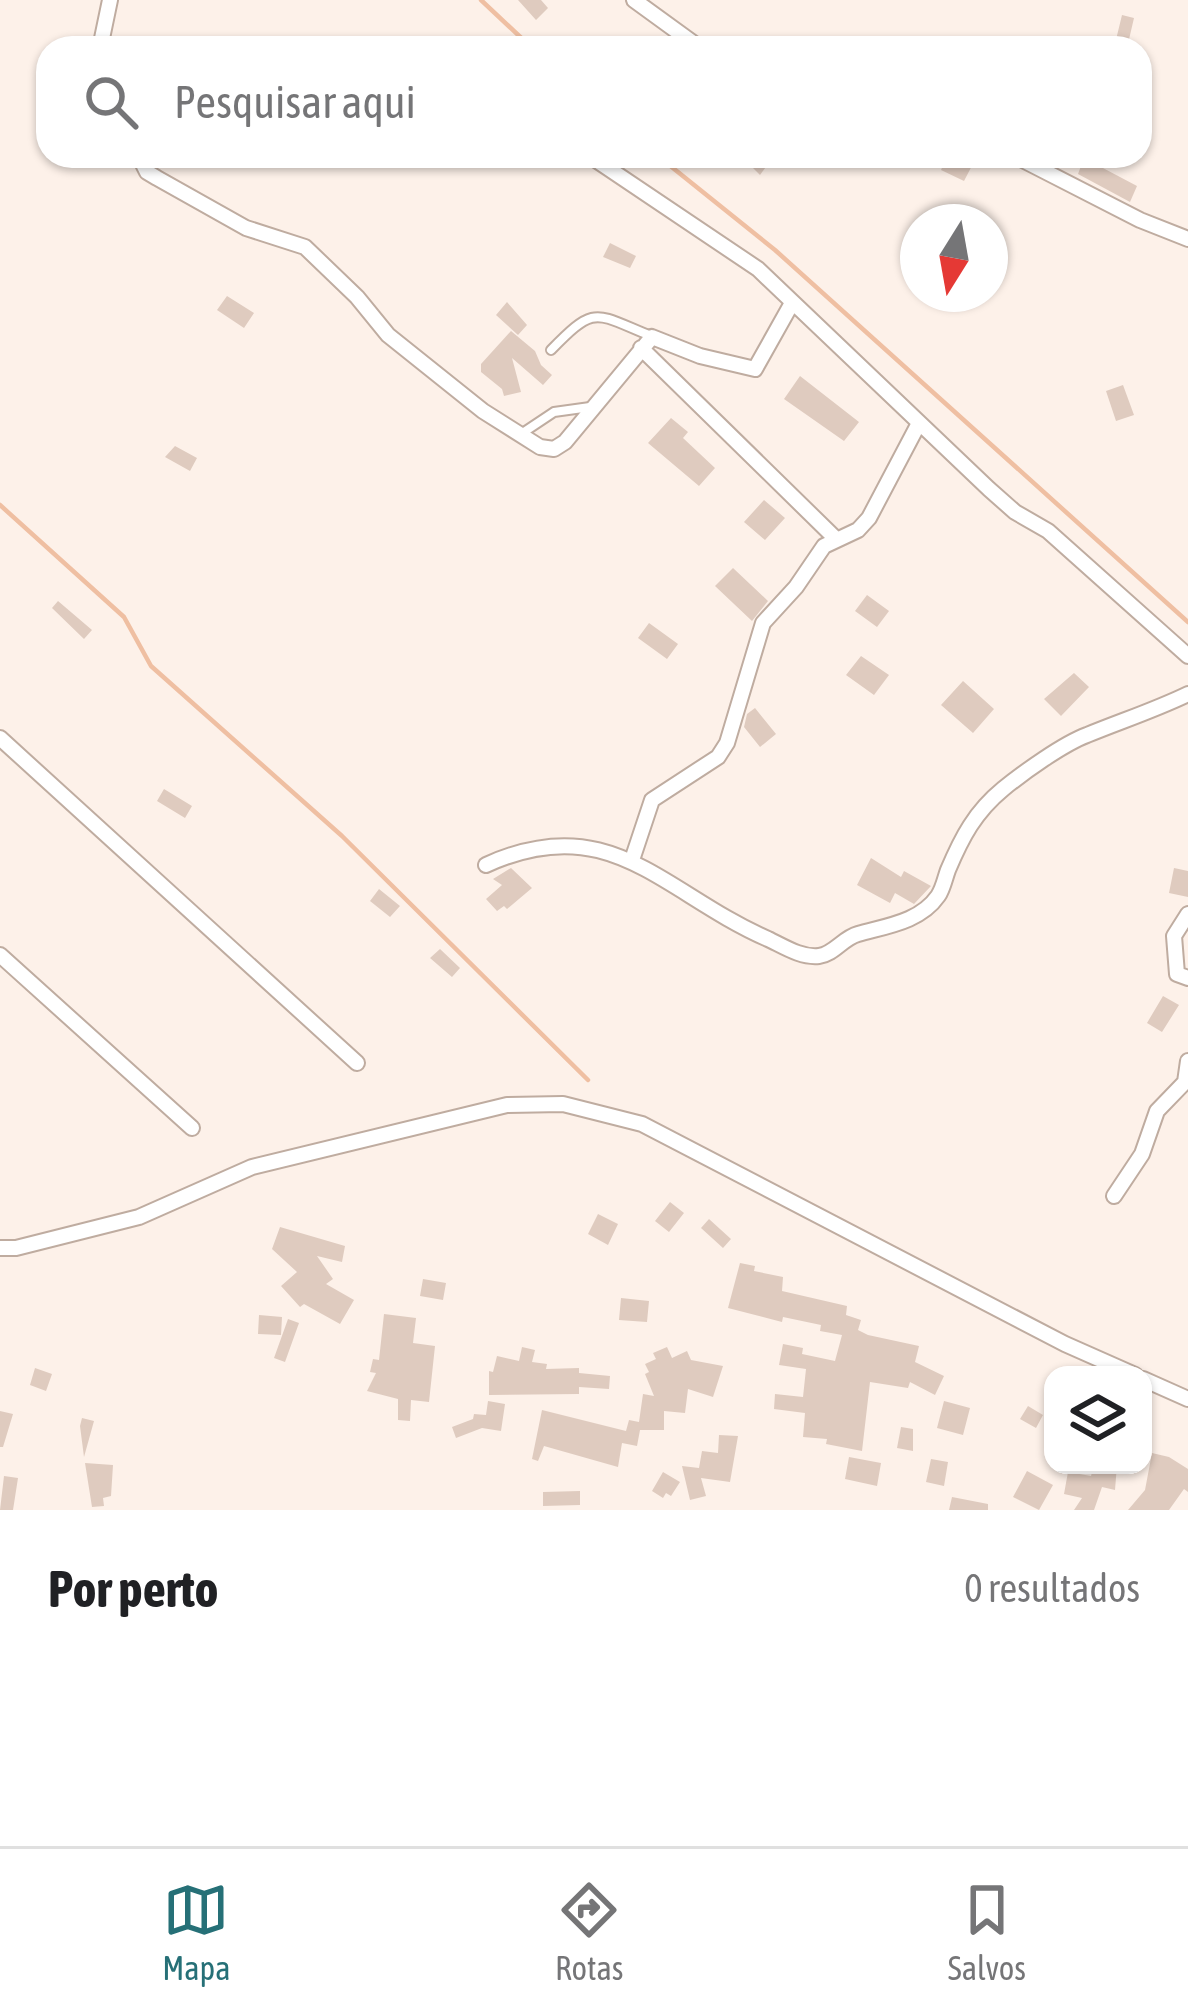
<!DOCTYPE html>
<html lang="pt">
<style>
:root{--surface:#fff;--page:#f2f2f2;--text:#202124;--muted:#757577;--line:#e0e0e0;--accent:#267077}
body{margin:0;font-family:"Asap Condensed",sans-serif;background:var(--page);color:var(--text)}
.controls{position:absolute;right:36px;bottom:36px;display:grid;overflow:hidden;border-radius:24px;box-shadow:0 3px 9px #0004}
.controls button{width:108px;height:108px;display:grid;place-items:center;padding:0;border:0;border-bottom:3px solid var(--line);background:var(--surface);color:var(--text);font:60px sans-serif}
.compass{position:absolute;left:900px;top:204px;width:108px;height:108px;border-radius:50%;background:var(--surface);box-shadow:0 3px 9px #0004;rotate:191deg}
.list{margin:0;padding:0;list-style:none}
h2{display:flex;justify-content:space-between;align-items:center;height:156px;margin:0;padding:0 48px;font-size:51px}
h2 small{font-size:39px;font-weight:400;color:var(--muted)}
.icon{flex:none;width:66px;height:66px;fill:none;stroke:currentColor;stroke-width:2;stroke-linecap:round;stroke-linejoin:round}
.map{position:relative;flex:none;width:1188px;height:1510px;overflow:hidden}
.search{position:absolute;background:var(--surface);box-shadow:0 3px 9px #0004;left:36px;right:36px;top:36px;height:132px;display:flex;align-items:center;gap:30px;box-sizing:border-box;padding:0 42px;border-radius:36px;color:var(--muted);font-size:45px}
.sheet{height:336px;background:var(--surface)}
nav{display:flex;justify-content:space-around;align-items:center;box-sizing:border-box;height:168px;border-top:3px solid var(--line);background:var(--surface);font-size:33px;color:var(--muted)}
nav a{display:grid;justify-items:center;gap:6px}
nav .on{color:var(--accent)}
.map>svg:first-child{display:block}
</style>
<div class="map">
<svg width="1188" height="1510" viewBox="0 0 1188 1510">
<rect width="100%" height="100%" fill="#fdf1e9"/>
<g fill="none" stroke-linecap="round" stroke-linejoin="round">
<path stroke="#efbfa2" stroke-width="4.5" d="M 481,0 L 532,48
M 658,156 L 775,250 L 1188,622
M 0,505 L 124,617 L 151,666 L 342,836 L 588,1080"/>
</g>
<path fill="#dfcbbf" d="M 518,0 L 541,0 L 548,8 L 536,20 Z
M 1122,15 L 1134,18 L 1127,48 L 1114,48 Z
M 741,156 L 774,156 L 760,175 Z
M 947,156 L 977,156 L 964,181 L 941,170 Z
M 1084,158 L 1137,186 L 1130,202 L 1078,174 Z
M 610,243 L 636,256 L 630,268 L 603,257 Z
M 227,296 L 254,313 L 244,328 L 217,310 Z
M 507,302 L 527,325 L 518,335 L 496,315 Z
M 511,331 L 535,351 L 541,365 L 552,375 L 543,385 L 512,358 L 521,392 L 504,396 L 502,389 L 481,372 L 481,364 Z
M 800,376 L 859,422 L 844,441 L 784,399 Z
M 1123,385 L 1134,415 L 1116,421 L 1106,391 Z
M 671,418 L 688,432 L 683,438 L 715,468 L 699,486 L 648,443 Z
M 175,446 L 197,458 L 190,471 L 165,457 Z
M 764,500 L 785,518 L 765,540 L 744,522 Z
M 733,568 L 768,601 L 752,621 L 715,586 Z
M 867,595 L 889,611 L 877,627 L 855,611 Z
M 58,601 L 92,630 L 84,639 L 52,608 Z
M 649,623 L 678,644 L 667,659 L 638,638 Z
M 861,656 L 889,675 L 874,695 L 846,675 Z
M 1074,673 L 1089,687 L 1061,716 L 1044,699 Z
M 963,681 L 994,709 L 973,733 L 941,705 Z
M 755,708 L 776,734 L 760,747 L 744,727 L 747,714 Z
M 164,789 L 192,806 L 185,818 L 157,801 Z
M 871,858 L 901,877 L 904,871 L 931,886 L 914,904 L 895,893 L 890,903 L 857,885 Z
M 511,868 L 532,888 L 507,909 L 504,906 L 497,911 L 486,899 L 502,885 L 493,879 Z
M 1174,868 L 1188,871 L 1188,897 L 1169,893 Z
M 379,889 L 400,906 L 390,917 L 370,901 Z
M 440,949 L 460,968 L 452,977 L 430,958 Z
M 1163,996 L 1179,1005 L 1162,1032 L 1147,1023 Z
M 670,1202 L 684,1213 L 669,1232 L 655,1221 Z
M 598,1214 L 618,1224 L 608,1245 L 588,1234 Z
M 709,1219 L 731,1239 L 723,1248 L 701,1228 Z
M 280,1227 L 345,1246 L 342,1262 L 317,1256 L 333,1279 L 326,1284 L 354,1300 L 340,1324 L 304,1304 L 300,1307 L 281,1286 L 297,1272 L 272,1249 Z
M 740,1263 L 755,1266 L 754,1271 L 783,1277 L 782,1291 L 847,1306 L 846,1315 L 861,1320 L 858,1330 L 868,1335 L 919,1346 L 915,1362 L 944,1376 L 935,1395 L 910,1382 L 908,1388 L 870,1382 L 862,1451 L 826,1444 L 827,1439 L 803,1437 L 805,1413 L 774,1409 L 775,1394 L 803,1397 L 806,1369 L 779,1365 L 783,1344 L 803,1348 L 802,1354 L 835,1361 L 842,1335 L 820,1331 L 821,1325 L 783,1317 L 782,1322 L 728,1308 Z
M 423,1279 L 446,1283 L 443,1300 L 420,1296 Z
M 621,1298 L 649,1301 L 647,1322 L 619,1320 Z
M 384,1314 L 416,1318 L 413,1343 L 435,1346 L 429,1402 L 411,1400 L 410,1421 L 398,1420 L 398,1399 L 367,1391 L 376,1373 L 370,1372 L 373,1359 L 379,1360 Z
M 259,1315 L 282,1317 L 281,1335 L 258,1334 Z
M 288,1319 L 299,1323 L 285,1362 L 274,1358 Z
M 522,1347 L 535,1350 L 532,1362 L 547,1364 L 546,1369 L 579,1368 L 579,1373 L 610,1376 L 609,1389 L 579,1387 L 579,1394 L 489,1395 L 489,1371 L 493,1372 L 497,1356 L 519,1361 Z
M 667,1347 L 672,1358 L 687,1351 L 691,1360 L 723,1366 L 713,1397 L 688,1389 L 685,1413 L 664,1411 L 664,1430 L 640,1430 L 637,1446 L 622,1443 L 618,1467 L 544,1446 L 538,1461 L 532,1459 L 542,1410 L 626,1431 L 629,1420 L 639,1422 L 643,1394 L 654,1396 L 645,1374 L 649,1372 L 645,1364 L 656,1359 L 653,1353 Z
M 35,1368 L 52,1374 L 46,1391 L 30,1385 Z
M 488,1401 L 505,1404 L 501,1431 L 482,1428 L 456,1438 L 452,1427 L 473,1419 L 474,1414 L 486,1415 Z
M 944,1401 L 970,1408 L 963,1435 L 937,1428 Z
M 1028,1406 L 1043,1415 L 1036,1428 L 1020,1419 Z
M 0,1411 L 13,1414 L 3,1447 L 0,1447 Z
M 82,1418 L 94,1421 L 84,1457 L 80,1426 Z
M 901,1427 L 913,1429 L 913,1451 L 897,1448 Z
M 719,1435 L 738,1436 L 730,1482 L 701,1478 L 706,1496 L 690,1500 L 682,1466 L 699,1468 L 702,1451 L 718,1453 Z
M 1152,1453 L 1169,1457 L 1188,1469 L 1188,1492 L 1184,1489 L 1169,1510 L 1128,1510 L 1145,1490 Z
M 849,1457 L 881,1463 L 877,1486 L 845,1479 Z
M 931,1459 L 948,1462 L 944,1486 L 926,1482 Z
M 85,1463 L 113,1465 L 111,1496 L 103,1498 L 104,1506 L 92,1507 Z
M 1102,1465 L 1117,1465 L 1115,1490 L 1102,1487 L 1094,1510 L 1074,1510 L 1082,1498 L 1064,1494 L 1068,1472 L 1091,1476 L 1092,1472 L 1100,1474 Z
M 1027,1471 L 1053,1485 L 1039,1510 L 1013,1497 Z
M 663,1472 L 680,1482 L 671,1496 L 666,1493 L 663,1498 L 652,1491 Z
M 4,1476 L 18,1478 L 13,1510 L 0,1510 Z
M 580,1491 L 580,1505 L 543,1506 L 543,1492 Z
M 952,1497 L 988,1504 L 988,1510 L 949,1510 Z"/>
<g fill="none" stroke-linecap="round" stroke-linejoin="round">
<g stroke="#bfaca0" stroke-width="12">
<path id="service" d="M 551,350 C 596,304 594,313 651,336
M 521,434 L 554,412 L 590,407"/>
</g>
<g stroke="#bfaca0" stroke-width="18">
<path id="minor" d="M 634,0 L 700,48
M 373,46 L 377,48
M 100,48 L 110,0
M 139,156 L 147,172 L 157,178 L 246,228 L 305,247 L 357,297 L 388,335 L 483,411 L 540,447 L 554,449 L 565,442 L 652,337 L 700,356 L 755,369 L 792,303
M 590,156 L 758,269 L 989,489 L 1015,512 L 1048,531 L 1188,656
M 1015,156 L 1140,220 L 1188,239
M 641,348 L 835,538
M 0,738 L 357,1063
M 632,860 L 652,800 L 718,757 L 727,743 L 763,623 L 796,587 L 824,546 L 858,530 L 869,518 L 918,425
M 486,865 C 610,808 663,893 768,939 C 783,946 801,958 819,956 C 834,954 843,938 858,934 C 886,926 920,922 938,896 C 943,889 945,878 948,870 C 962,837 975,812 1003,789 C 1024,772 1063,744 1087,735 C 1121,721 1155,710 1188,694
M 1188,914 L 1174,936 L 1177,974 L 1188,978
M 0,955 L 192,1128
M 1114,1196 L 1142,1154 L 1157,1111 L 1185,1082 L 1188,1061
M 0,1248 L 16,1248 L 139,1217 L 252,1167 L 507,1105 L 563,1104 L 642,1124 L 1065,1344 L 1135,1375
M 1143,1379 L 1188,1399"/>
</g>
<use href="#service" stroke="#fff" stroke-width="8"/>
<use href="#minor" stroke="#fff" stroke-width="14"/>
</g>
</svg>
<div class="controls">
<button><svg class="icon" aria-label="layers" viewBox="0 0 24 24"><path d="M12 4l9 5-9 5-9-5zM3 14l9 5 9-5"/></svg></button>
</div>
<svg class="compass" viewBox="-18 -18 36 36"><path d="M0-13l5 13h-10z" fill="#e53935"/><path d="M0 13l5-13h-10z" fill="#757577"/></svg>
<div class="search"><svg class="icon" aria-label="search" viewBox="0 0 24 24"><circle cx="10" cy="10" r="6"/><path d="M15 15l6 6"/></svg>Pesquisar aqui</div>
</div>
<section class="sheet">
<h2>Por perto<small>0 resultados</small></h2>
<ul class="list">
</ul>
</section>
<nav>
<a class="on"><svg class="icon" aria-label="map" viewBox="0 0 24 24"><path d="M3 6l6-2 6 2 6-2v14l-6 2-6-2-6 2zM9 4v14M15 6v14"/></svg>Mapa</a>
<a><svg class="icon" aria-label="directions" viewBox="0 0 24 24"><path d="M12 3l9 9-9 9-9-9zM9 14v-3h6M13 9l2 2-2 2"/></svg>Rotas</a>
<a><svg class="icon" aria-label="saved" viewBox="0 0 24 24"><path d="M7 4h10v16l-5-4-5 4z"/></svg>Salvos</a>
</nav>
